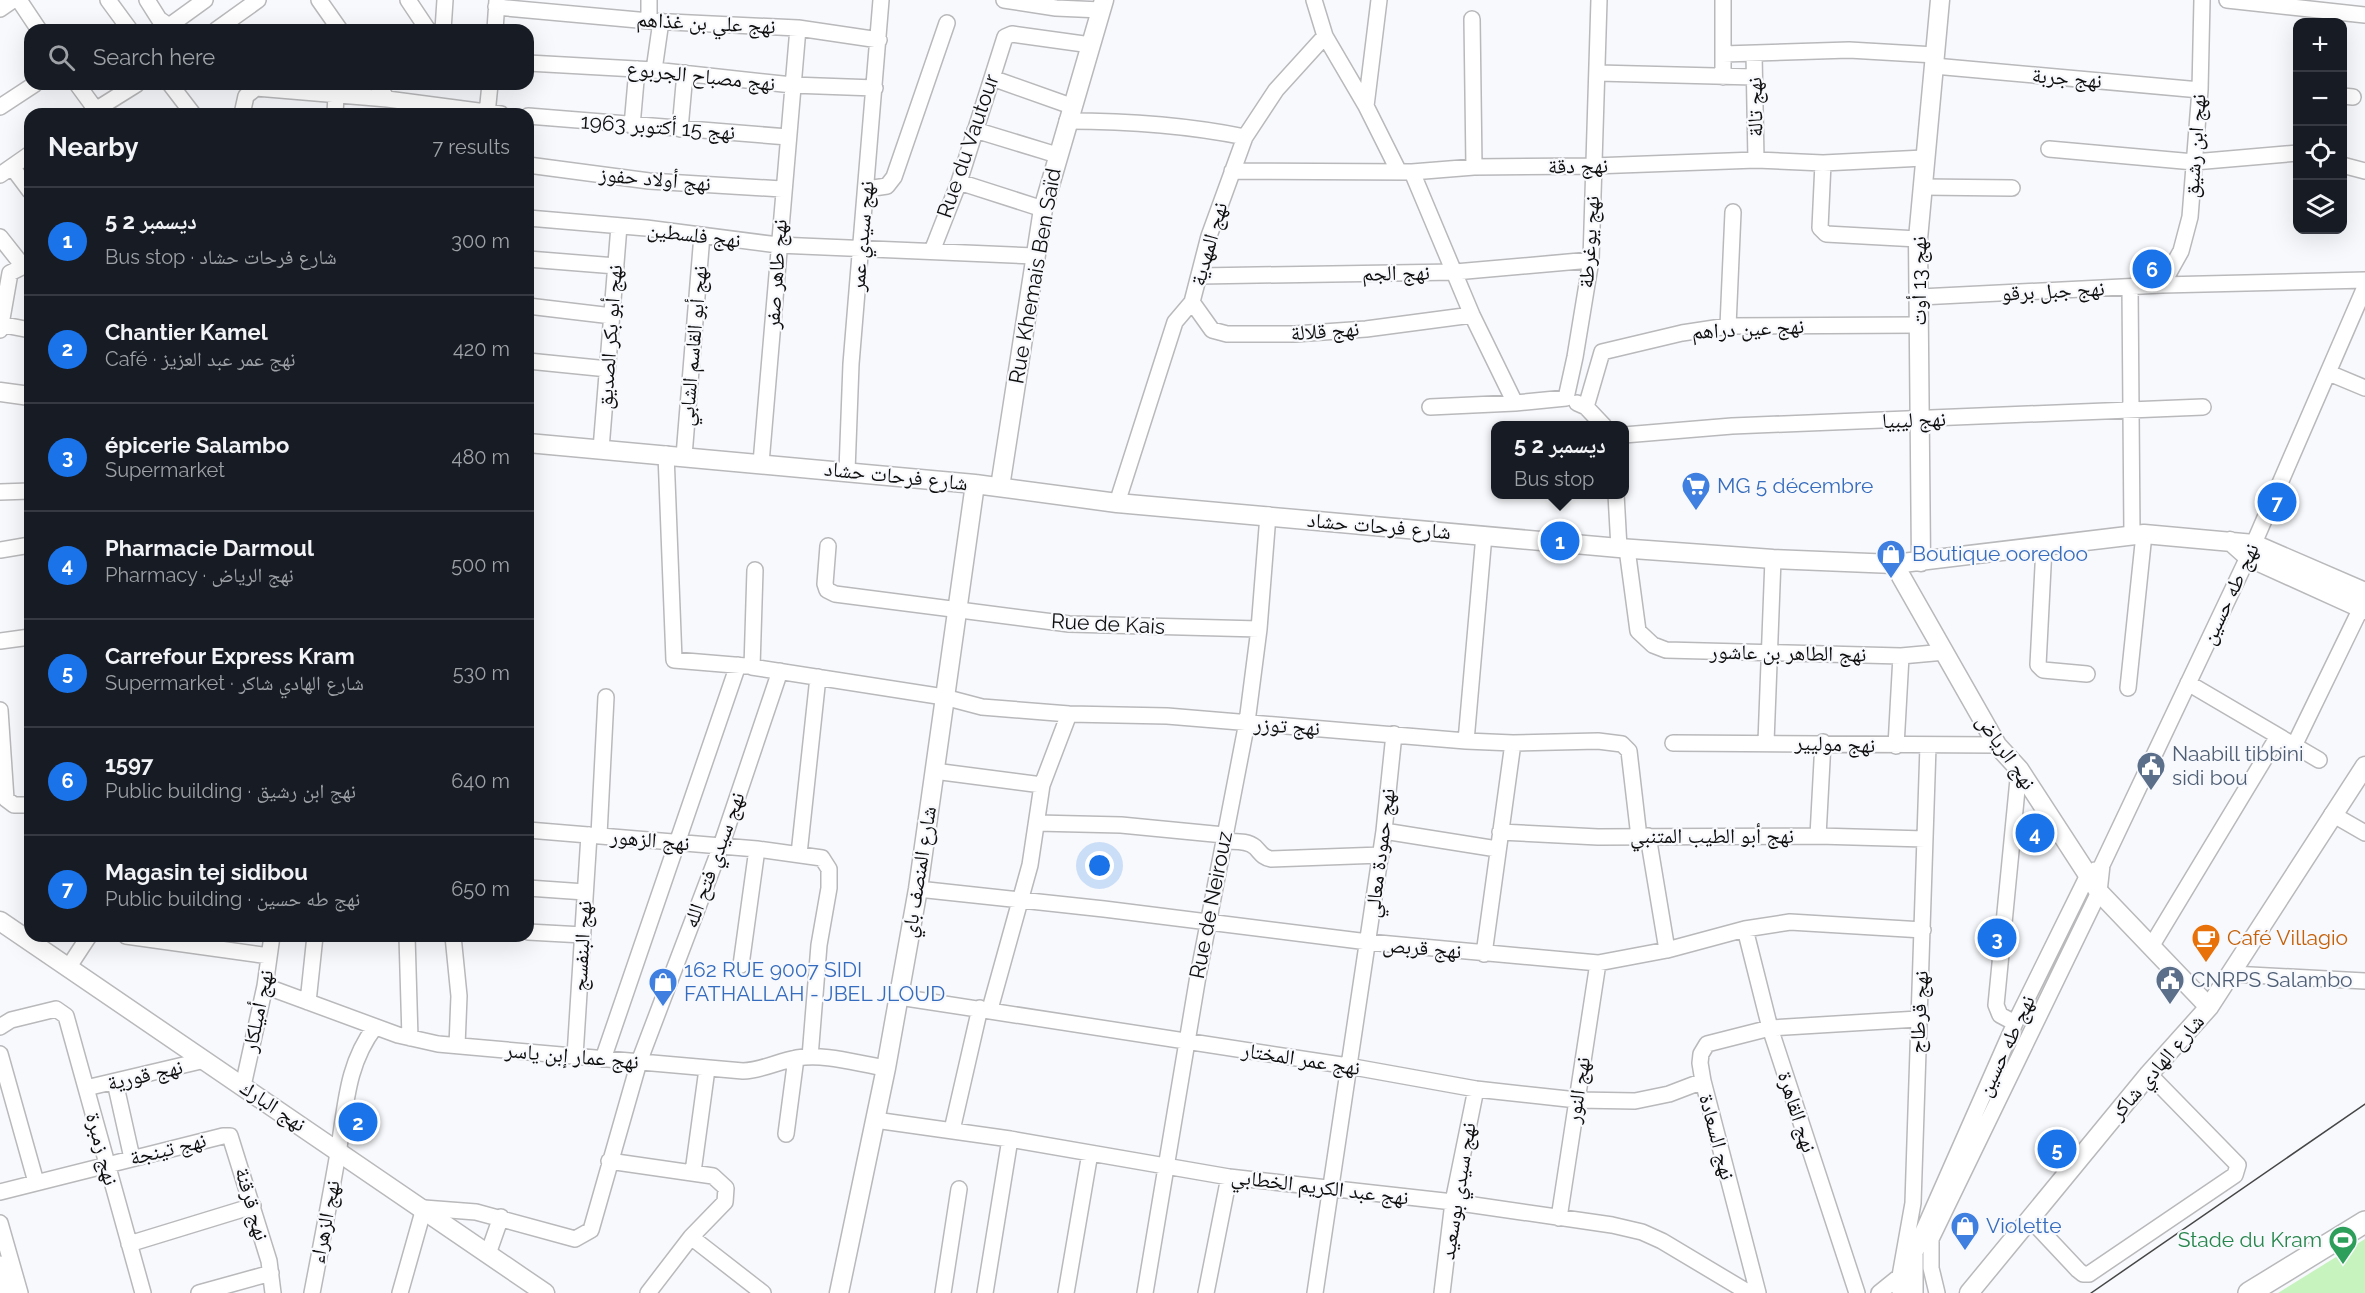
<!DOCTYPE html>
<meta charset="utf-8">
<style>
:root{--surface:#171b24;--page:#242831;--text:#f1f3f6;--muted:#9ea1a6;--line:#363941;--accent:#1a73e8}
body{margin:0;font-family:Raleway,"Noto Naskh Arabic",sans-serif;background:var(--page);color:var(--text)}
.controls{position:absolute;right:18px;top:18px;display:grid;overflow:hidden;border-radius:12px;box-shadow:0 6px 24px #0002}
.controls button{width:54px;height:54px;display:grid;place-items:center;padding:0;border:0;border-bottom:2px solid var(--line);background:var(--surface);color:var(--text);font:30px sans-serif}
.you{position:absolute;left:1100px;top:866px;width:21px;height:21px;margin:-15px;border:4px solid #fff;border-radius:50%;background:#1a73e8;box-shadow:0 0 0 9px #1a73e833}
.badge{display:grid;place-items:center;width:39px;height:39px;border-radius:50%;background:var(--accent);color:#fff;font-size:20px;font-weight:700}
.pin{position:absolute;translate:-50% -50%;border:3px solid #fff;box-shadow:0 2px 6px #0006}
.popup{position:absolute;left:1491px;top:421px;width:138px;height:78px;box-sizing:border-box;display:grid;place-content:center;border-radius:12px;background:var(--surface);filter:drop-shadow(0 2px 4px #0005);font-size:20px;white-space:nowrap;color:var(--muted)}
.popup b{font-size:22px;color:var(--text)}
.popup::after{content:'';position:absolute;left:50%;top:100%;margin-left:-12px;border:12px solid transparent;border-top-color:var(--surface)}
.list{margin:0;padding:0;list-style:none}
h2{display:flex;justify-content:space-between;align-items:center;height:78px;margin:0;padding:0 24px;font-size:26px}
h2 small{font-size:20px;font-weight:400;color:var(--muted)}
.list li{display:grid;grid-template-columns:39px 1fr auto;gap:18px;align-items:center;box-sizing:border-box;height:108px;padding:0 24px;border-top:2px solid var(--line)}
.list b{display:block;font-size:22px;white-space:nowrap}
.list p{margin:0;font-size:20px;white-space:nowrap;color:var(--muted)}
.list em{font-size:20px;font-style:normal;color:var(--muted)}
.icon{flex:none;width:33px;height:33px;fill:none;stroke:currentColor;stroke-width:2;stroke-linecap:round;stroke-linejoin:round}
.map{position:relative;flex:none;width:2365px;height:1293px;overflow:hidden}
.search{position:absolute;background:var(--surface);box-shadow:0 6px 24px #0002;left:24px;top:24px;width:510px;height:66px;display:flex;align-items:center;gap:15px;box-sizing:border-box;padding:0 21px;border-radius:18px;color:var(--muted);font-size:22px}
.panel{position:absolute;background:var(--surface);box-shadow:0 6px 24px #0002;left:24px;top:108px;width:510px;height:834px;border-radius:18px}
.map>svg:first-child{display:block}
</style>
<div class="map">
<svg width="2365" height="1293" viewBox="0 0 2365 1293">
<rect width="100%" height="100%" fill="#f8f9fc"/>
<path fill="#c6f3be" d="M 2365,1239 L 2365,1293 L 2278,1293 Z"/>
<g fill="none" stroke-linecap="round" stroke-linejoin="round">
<g stroke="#b9b9bc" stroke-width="18">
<path id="minor" d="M 19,0 L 39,30
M 108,0 L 130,30
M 147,0 L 159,19 L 169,26 L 205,0
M 319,0 L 340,30
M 408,0 L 428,30
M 1004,0 L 1056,8 L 1101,10
M 1314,0 L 1325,36 L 1366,106 L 1399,172
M 1723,0 L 1723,77
M 2227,0 L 2365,15
M 496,7 L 649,21 L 798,28 L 879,40
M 0,9 L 13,0
M 1472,19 L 1474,167
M 649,21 L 649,0
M 216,30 L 258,0
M 443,30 L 445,0
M 495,30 L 497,0
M 1723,54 L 1849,50 L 1935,55
M 1754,54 L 1756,160
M 528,63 L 654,70 L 792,85 L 875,88
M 1934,66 L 2200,90
M 654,70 L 661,21
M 1598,73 L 1754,77
M 992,78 L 1071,106
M 77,84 L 99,114
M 170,84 L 193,114
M 377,84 L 387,99
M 2342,96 L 2353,97
M 1366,106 L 1379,0
M 0,107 L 35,84
M 89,114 L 137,84
M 242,114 L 246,96 L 256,88 L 387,99 L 501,114
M 335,114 L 336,95
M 487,114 L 490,84
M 528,116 L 788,137
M 1067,121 C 1127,121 1186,125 1245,137
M 632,126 L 637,69
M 680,129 L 685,73
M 975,130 L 1057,155
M 2049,149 L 2194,162 L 2298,153
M 1823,163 L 1820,228 L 1826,234 L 1918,239
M 528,165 L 649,181 L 782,189
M 2342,165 L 2365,171
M 12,167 L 30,191
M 1232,171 L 1412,172 L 1474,167 L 1593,166 L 1756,160 L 1823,163 L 1924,158
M 1412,172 L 1472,315 L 1515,403
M 0,175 L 30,154
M 959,182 L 1043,209
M 1922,187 L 2012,188
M 867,189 L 887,186 L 894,177 L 947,23
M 528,218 L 646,228 L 778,245 L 1034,256
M 0,237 L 23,266
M 932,251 L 959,182 L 1005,37 L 1012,34 L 1091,45
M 528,259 L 616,266
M 1200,276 L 1455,272 L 1591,260
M 2162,285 L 2181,251 L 2190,217 L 2200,90 L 2202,0
M 2130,287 L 2132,534
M 1920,297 L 2162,285 L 2365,280
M 1192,302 L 1212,330 L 1227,334 L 1295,334 L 1366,329 L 1472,315
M 528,306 L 612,316
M 0,324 L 30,330
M 1728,326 L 1733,212
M 0,330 L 10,273 L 30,263
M 528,361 L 608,369
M 2329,373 L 2365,388
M 1566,398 L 1575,357 L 1591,260 L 1599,0
M 1577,403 L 1586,407 L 1604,426
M 1430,407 L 1515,403 L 1566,398
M 1586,407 L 1602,352 L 1682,333 L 1728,326 L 1919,325
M 1624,435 L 1732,426 L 2203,407
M 601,449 L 619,226
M 666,454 L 674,660 L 746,666
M 684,456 L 702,235
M 761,463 L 798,28
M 847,471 L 851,364 L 881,0
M 0,492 L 30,491
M 1616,494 L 1619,548
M 1117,503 L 1175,322 L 1192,302 L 1209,236 L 1245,137 L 1276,90 L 1325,36
M 828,546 L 825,584 L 827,590 L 835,594 L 1069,624 L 1259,629
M 2044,547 L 2038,665 L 2043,670 L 2087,674
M 1627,549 L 1638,631 L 1653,645 L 1666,650 L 1901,656 L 1945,652
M 0,550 L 30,545
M 755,570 L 752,667 L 944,697 L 982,707 L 1069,714 L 1167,716 L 1466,741 L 1513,743 L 1598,741 L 1622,744 L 1629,751 L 1639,837
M 0,641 L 30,637
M 2188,683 L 2319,760
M 2128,688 L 2144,534
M 0,710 L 6,799 L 14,805 L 30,805
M 1466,741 L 1484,535
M 1766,742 L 1773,559
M 1673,743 L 1997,745
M 1896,746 L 1901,656
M 2294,746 L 2361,608
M 934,771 L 1042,785
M 2332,814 L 2365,833
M 1037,823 L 1121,825 L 1224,835
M 528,830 L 757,849 L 822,858 L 829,869 L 829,888 L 819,945 L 810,1057
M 1384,831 L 1497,849
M 1500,832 L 1598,837 L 1818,836 L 1925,839
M 599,835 L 606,697
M 1648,836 L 1667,950
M 1818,836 L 1823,742
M 1224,841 C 1234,842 1247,840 1255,847 C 1261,853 1262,857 1271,859 L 1381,855
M 799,854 L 818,677
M 528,888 L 585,892
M 918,889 L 1104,909 L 1368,942 L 1598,963 L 1667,950 L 1745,929 L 1790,922 L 1923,930
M 1745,929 L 1770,1028 L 1857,1293
M 528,932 L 583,935
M 126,936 L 269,956
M 407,936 L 410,1038
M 453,936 L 459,996 L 457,1046
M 2152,945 L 2277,738
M 1484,954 L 1513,743
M 741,965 L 757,849
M 68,968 L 89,936
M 2232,974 L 2365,981
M 265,986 L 398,1035 L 438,1044 L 743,1071 C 763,1070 779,1061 797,1058 C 825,1053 858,1064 886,1068
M 899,997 L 1348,1066 L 1476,1089 L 1577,1100 L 1635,1101 L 1669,1094 L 1703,1081
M 308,1002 L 315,936
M 990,1009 L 1030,865 L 1042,785 L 1069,714
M 2015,1023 L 2000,1015 L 1996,1005 L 2019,769
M 0,1027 L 11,1020 L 56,1009 L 66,1016 L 143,1293
M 0,1054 L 36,1182
M 575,1056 L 589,835
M 603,1059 L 738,665
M 115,1082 L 132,1158
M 243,1086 L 265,986 L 272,936
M 86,1088 L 205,1060
M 875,1120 L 1010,1139 L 1229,1177 L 1453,1202 L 1612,1225 L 1642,1232 L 1662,1241 L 1749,1293
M 952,1130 L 980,1008
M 786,1134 L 796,1058
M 609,1161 L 713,1176 L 726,1188 L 725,1202 L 691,1237 L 648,1293
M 693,1172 L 707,1069
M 0,1192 L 223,1136 L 230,1136 L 269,1261 L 273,1293
M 1559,1218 L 1598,963
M 2030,1219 L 2078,1270 L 2083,1274 L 2089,1274 L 2235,1175 L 2238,1165 L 2149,1074
M 0,1223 L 20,1293
M 691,1237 L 763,1293
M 129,1244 L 253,1206
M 488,1254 L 501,1217
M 1900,1276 L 1913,1203 L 1928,746
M 199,1293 L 271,1273
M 312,1293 C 321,1246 330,1200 338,1153 C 346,1107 346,1065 375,1027
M 400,1293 L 424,1208 L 476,1212 L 575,1239 L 591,1230 L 639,1062 L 721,846 L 780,671
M 943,1293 L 959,1189
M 985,1293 L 1010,1139
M 1066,1293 L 1090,1153
M 1145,1293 L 1198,976 L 1247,722 L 1259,629 L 1268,515
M 1206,1293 L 1229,1177
M 1315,1293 L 1384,831 L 1394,734
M 1442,1293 L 1453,1202 L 1476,1089
M 1758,1293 L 1703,1081 L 1700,1063 L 1701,1054 L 1707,1044 L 1770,1028 L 1918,1019
M 1879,1293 L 1900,1276 L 1908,1273
M 1900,1293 L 1910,1272
M 1915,1293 L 1915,1253 L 1921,1236 L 2015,1023 L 2088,875 L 2095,870
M 1937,1293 L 1931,1268 L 1931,1239 L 2099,892 L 2102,865 L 2248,557 L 2365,287"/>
</g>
<g stroke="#b9b9bc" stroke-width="21">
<path id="tertiary" d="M 0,392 L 30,396
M 528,443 L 975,484 L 1117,503 L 1619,548 L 1773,559 L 1894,564 L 2144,534 L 2254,544 L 2365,592
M 1000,487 L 1043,209 L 1104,0
M 2230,541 L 2248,557 L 2365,610
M 1921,562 L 1918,239 L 1940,0
M 1894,564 L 1997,745 L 2019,769 L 2099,892 L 2209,1007
M 0,921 L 545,1293
M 839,1293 L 886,1068 L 918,889 L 975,484
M 1969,1293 L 2149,1074 L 2209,1007 L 2365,766"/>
</g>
<g stroke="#b9b9bc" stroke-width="24">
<path id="secondary" d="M 0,1267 L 8,1293
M 2249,1293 L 2365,1222"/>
</g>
<use href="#minor" stroke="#fff" stroke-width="15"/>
<use href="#tertiary" stroke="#fff" stroke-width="18"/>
<use href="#secondary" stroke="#fff" stroke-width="21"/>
<path stroke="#464647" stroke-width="1.5" d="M 2091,1293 L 2365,1104"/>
</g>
<defs>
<g id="supermarket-pin" transform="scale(1.5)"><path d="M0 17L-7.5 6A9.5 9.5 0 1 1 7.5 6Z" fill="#3f7fe0" stroke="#f8f9fc"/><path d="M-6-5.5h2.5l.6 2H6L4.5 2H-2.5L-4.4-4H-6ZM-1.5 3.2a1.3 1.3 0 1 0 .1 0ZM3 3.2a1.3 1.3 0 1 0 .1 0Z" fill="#fff"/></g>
<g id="shop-pin" transform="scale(1.5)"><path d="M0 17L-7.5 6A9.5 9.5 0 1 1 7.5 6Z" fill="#3f7fe0" stroke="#f8f9fc"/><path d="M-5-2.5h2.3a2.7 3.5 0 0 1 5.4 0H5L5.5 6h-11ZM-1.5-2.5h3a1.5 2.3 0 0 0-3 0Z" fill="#fff"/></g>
<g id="civic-pin" transform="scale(1.5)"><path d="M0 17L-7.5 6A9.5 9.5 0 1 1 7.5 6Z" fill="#5c6f8a" stroke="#f8f9fc"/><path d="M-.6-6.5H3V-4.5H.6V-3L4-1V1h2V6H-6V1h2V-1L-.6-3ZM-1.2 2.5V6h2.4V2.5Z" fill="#fff"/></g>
<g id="cafe-pin" transform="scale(1.5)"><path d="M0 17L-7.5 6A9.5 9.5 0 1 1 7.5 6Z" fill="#e8710a" stroke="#f8f9fc"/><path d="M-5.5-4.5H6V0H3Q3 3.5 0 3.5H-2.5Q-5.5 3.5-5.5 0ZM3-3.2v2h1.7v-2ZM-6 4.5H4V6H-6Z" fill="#fff"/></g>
<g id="stadium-pin" transform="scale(1.5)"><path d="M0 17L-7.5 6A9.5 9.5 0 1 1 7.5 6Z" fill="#2e9e5b" stroke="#f8f9fc"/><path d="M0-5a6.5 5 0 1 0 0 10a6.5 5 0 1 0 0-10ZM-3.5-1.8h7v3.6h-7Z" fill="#fff"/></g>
</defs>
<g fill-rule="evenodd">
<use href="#supermarket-pin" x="1696" y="486"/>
<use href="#shop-pin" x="1891" y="554"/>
<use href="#civic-pin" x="2151" y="766"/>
<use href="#cafe-pin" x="2206" y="938"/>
<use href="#civic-pin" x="2170" y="980"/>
<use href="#shop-pin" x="663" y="982"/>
<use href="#shop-pin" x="1965" y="1226"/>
<use href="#stadium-pin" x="2343" y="1240"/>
</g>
<g text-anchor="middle" stroke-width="4.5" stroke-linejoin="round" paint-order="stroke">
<g font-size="21" fill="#0e0e0f" stroke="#f8f9fc">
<text transform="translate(706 23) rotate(3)" y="7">نهج علي بن غذاهم</text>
<text transform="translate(701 76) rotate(6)" y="7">نهج مصباح الجربوع</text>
<text transform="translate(2067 78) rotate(5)" y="7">نهج جربة</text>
<text transform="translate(1755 107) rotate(-91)" y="7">نهج تالة</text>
<text transform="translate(658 127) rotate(4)" y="7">نهج 15 أكتوبر 1963</text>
<text transform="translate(968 146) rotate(-71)" y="7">Rue du Vautour</text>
<text transform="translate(2195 146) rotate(-86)" y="7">نهج ابن رشيق</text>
<text transform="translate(1578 166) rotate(-1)" y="7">نهج دقة</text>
<text transform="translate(655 179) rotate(5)" y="7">نهج أولاد حفوز</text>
<text transform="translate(694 235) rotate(7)" y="7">نهج فلسطين</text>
<text transform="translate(862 236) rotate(-85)" y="7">نهج سيدي عمر</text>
<text transform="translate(1589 242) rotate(-86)" y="7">نهج يوغرطة</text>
<text transform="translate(1209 244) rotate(-74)" y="7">نهج المهدية</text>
<text transform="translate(1396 273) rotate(-1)" y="7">نهج الجم</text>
<text transform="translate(776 274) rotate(-86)" y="7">نهج طاهر صفر</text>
<text transform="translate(1035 276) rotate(-80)" y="7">Rue Khemais Ben Saïd</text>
<text transform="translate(1919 281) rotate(-90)" y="7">نهج 13 أوت</text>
<text transform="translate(2053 291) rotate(-3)" y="7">نهج جبل برقو</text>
<text transform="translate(1748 329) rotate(-3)" y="7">نهج عين دراهم</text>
<text transform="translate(1325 331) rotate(-4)" y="7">نهج قلالة</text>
<text transform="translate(610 337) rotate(-86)" y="7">نهج أبو بكر الصديق</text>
<text transform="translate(693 346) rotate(-85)" y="7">نهج أبو القاسم الشابي</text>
<text transform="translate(1914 420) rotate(-2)" y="7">نهج ليبيا</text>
<text transform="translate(896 476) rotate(6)" y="7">شارع فرحات حشاد</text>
<text transform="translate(1379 526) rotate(5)" y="7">شارع فرحات حشاد</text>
<text transform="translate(2230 594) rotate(-65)" y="7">نهج طه حسين</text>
<text transform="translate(1108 624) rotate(3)" y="7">Rue de Kais</text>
<text transform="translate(1788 653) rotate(1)" y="7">نهج الطاهر بن عاشور</text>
<text transform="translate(1287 726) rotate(4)" y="7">نهج توزر</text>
<text transform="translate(1835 744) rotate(2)" y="7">نهج موليير</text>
<text transform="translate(2006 752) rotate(55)" y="7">نهج الرياض</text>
<text x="1712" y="843">نهج أبو الطيب المتنبي</text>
<text transform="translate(650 840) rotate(5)" y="7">نهج الزهور</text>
<text transform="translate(1380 853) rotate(-83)" y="7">نهج حمودة معالي</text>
<text transform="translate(714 860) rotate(-70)" y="7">نهج سيدي فتح الله</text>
<text transform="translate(919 872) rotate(-81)" y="7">شارع المنصف باي</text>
<text transform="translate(1211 905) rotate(-79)" y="7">Rue de Neirouz</text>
<text transform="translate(582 946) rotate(-87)" y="7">نهج البنفسج</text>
<text transform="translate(1422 948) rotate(5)" y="7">نهج قربص</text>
<text transform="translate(258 1011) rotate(-78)" y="7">نهج أميلكار</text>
<text transform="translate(1919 1012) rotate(-87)" y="7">نهج قرطاج</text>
<text transform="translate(2006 1046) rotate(-65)" y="7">نهج طه حسين</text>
<text transform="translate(572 1056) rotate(5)" y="7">نهج عمار إبن ياسر</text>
<text transform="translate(1301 1059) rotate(9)" y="7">نهج عمر المختار</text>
<text transform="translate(2157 1067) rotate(-49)" y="7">شارع الهادي شاكر</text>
<text transform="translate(145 1075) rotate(-13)" y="7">نهج قورية</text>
<text transform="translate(1578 1090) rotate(-81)" y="7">نهج النور</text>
<text transform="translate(273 1106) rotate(34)" y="7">نهج البارك</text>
<text transform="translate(1797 1112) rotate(72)" y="7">نهج القاهرة</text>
<text transform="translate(1717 1137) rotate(75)" y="7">نهج السعادة</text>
<text transform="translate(102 1149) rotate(75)" y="7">نهج زمبرة</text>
<text transform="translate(168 1149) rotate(-14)" y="7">نهج تينجة</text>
<text transform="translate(1320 1187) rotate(7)" y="7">نهج عبد الكريم الخطابي</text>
<text transform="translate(1458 1191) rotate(-81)" y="7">نهج سيدي بوسعيد</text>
<text transform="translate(252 1204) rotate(74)" y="7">نهج قرقنة</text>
<text transform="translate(325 1222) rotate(-79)" y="7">نهج الزهراء</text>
</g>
<g font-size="21" fill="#366cbe" stroke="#f8f9fc" text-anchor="start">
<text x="1717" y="493">MG 5 décembre</text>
<text x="1912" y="561">Boutique ooredoo</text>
<text x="684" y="977">162 RUE 9007 SIDI<tspan x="684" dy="24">FATHALLAH - JBEL JLOUD</tspan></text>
<text x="1986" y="1233">Violette</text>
</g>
<g font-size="21" fill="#4e5e75" stroke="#f8f9fc" text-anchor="start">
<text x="2172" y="761">Naabill tibbini<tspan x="2172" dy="24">sidi bou</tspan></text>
<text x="2191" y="987">CNRPS Salambo</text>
</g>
<g font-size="21" fill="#c56008" stroke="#f8f9fc" text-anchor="start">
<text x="2227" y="945">Café Villagio</text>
</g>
<g font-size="21" fill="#27864d" stroke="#f8f9fc" text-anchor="end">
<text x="2322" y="1247">Stade du Kram</text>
</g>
</g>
</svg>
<div class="controls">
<button>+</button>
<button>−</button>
<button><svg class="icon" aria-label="locate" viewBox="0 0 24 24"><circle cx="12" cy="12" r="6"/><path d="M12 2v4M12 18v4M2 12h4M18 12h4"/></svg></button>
<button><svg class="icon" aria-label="layers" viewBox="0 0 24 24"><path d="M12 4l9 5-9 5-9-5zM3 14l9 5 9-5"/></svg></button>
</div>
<div class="you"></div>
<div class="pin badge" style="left:1560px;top:541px">1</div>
<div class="popup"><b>5 ديسمبر 2</b>Bus stop</div>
<div class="pin badge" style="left:358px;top:1122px">2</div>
<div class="pin badge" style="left:1997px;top:938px">3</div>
<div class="pin badge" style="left:2035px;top:833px">4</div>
<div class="pin badge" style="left:2057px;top:1149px">5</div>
<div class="pin badge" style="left:2152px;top:269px">6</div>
<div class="pin badge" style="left:2277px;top:502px">7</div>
<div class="search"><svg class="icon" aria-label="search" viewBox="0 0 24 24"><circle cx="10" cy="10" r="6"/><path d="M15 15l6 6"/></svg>Search here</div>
<section class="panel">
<h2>Nearby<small>7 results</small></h2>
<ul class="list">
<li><span class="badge">1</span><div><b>5 ديسمبر 2</b><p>Bus stop · شارع فرحات حشاد</p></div><em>300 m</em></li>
<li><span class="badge">2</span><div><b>Chantier Kamel</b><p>Café · نهج عمر عبد العزيز</p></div><em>420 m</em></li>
<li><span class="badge">3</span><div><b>épicerie Salambo</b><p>Supermarket</p></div><em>480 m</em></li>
<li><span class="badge">4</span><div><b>Pharmacie Darmoul</b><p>Pharmacy · نهج الرياض</p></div><em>500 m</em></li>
<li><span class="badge">5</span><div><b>Carrefour Express Kram</b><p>Supermarket · شارع الهادي شاكر</p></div><em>530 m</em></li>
<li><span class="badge">6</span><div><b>1597</b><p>Public building · نهج ابن رشيق</p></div><em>640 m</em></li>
<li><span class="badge">7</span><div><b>Magasin tej sidibou</b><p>Public building · نهج طه حسين</p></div><em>650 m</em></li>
</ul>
</section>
</div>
